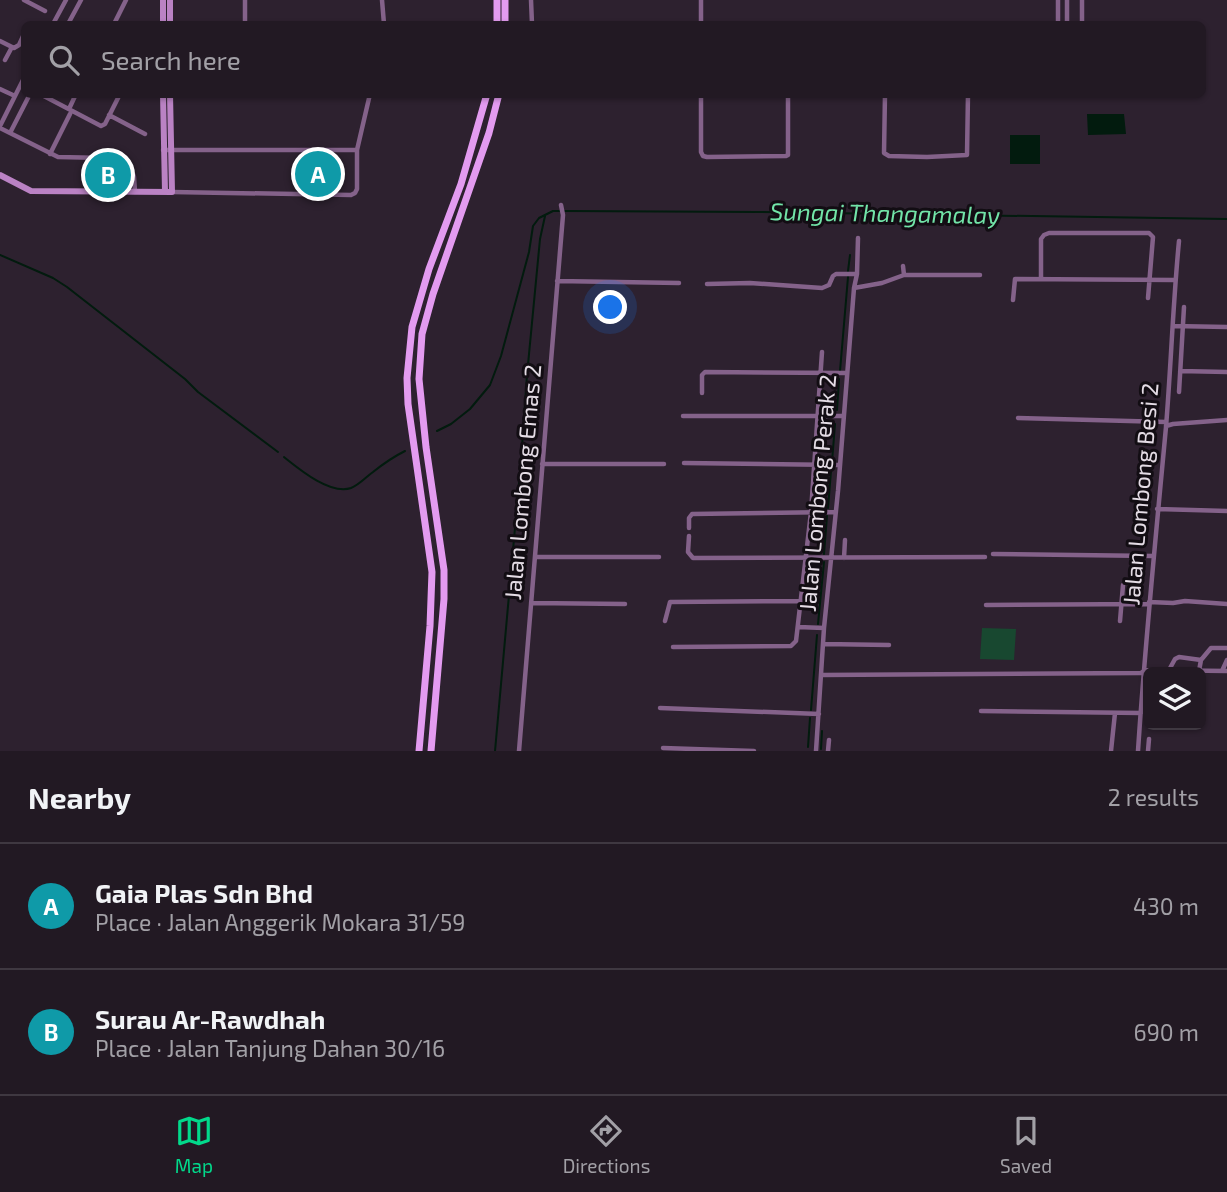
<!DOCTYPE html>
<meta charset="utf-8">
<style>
:root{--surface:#221923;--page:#2e2630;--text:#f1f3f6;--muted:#a2a0a6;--line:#3f3841;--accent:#02d98b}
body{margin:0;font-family:"Exo 2",sans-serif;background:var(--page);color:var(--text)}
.controls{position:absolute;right:21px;bottom:21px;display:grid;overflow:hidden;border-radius:10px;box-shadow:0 2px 5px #0004}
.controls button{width:63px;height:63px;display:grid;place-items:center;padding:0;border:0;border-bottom:2px solid var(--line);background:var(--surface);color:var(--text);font:35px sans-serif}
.you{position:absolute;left:611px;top:308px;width:24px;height:24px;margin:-18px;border:5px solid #fff;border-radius:50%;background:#1a73e8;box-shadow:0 0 0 10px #1a73e833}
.badge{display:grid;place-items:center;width:46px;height:46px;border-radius:50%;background:var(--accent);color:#fff;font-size:23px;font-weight:700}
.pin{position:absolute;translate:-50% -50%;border:4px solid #fff;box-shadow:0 2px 7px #0006}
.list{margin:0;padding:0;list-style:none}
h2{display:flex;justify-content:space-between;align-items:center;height:91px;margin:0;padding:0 28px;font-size:30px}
h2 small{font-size:23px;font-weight:400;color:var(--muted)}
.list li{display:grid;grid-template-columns:46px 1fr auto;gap:21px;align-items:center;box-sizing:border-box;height:126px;padding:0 28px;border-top:2px solid var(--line)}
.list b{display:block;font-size:26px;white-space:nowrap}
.list p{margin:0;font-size:23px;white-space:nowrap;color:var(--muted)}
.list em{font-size:23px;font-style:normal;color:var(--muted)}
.icon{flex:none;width:38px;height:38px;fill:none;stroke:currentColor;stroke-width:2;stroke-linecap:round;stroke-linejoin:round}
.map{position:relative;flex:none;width:1227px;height:751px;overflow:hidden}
.search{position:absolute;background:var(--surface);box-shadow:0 2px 5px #0004;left:21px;right:21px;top:21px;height:77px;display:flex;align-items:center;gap:18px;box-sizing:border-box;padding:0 24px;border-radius:10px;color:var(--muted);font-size:26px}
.sheet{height:343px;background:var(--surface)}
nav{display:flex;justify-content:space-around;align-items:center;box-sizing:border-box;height:98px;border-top:2px solid var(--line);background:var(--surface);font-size:19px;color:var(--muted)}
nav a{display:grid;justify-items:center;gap:4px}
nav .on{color:var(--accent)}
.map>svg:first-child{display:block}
</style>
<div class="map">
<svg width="1227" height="751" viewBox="0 0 1227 751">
<rect width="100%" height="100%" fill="#2d212f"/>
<path fill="#184830" d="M 982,628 L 1016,629 L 1014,660 L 980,659 Z"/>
<path fill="#021b0e" d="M 1087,114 L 1124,114 L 1126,134 L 1088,135 Z
M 1010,135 L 1040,135 L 1040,164 L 1010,164 Z"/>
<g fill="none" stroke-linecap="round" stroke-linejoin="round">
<path stroke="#021b0e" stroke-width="2" d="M 565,211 L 756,212 L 1227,219
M 0,255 L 53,278 L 67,287 L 185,379 L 198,392 L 278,452
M 848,271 L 850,255
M 840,371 L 848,277
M 837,410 L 839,379
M 437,431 L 451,424 L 470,409 L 490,385 L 501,356 L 529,252 L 533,226 L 539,218 L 553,211 L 559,211
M 284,457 C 299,469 330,495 351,488 C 359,485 366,477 373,472 C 383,464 393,457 405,451
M 832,462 L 835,424
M 828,508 L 831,471
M 824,554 L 827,516
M 818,624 L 824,562
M 811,710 L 817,635
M 808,747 L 810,718
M 821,749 L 822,731
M 495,751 L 521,461 L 527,375 L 540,239 L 545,216"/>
<path stroke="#84628a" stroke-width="4.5" d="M 24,0 L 45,11
M 245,0 L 245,24
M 382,0 L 384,24
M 531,0 L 532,24
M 1082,0 L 1082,24
M 53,24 L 66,0
M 68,24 L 81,0
M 114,24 L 126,0
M 701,24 L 701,0
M 1058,24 L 1058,0
M 1067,24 L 1067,0
M 0,41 L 14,48 L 19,45 L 24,34
M 5,60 L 12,47
M 0,89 L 15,96
M 40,94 L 101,126 L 105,124 L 120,94
M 701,94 L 701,152 L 703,156 L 707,157 L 786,156 L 788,155 L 788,94
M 885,94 L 884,153 L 889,156 L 927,157 L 967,155 L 968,94
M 69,109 L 76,94
M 109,115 L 145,134
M 0,126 L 24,78
M 0,128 L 58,157 L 105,158 L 133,174 L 134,177 L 135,192
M 10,133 L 30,94
M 163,150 L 357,150
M 50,154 L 70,114
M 172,192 L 351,195 L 355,193 L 357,189 L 357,150 L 370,94
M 904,275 L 980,275
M 1041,279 L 1041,239 L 1044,235 L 1049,233 L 1149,233 L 1153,237 L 1148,298
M 557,281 L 679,283
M 707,284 L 750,283 L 822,288 L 829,285 L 833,276 L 836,274 L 857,274
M 854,288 L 882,283 L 904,275 L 903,266
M 1013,300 L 1015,279 L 1175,280
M 1173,326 L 1227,327
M 1180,371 L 1227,372
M 1179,392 L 1184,307
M 702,393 L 702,375 L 705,372 L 846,373
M 683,416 L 844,416
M 1018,418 L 1166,422
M 1166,426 L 1173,424 L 1227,420
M 684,463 L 839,465
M 542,464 L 664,464
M 1157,509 L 1227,511
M 689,528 L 689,518 L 692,514 L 836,512
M 689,536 L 688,552 L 693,558 L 985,557
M 993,554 L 1153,556
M 535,557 L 659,557
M 844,558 L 845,540
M 1149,602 L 1173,603 L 1185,601 L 1227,604
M 531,603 L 625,604
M 986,605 L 1149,604
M 665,621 L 670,602 L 801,601
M 1120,621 L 1123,585
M 798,627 L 824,628
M 823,644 L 889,645
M 673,647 L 791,646 L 796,641 L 811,512 L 822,352
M 1169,670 L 1175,659 L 1179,657 L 1201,660
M 1199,671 L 1201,660 L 1211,648 L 1227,648
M 1222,671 L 1227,660
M 821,675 L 1141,673 L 1145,670 L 1227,671
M 660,708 L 819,714
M 981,711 L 1141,713
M 663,748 L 754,751
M 519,751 L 563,215 L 561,205
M 816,751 L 824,628 L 838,491 L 854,288 L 857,274 L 858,238
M 828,751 L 829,740
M 1111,751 L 1115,713
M 1138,751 C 1145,643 1156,535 1166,427 C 1171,365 1173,303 1179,241
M 1148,751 L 1149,739"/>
<path stroke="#ba82c4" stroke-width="6" d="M 163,0 L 163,24
M 170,0 L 170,24
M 163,94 L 165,192
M 0,175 L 31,191 L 172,192 L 170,94"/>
<path stroke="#e39bf0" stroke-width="7" d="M 497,24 L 497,0
M 505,24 L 505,0
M 419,751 L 430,626 L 432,572 L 408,404 L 407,378 L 412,327 L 429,269 L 461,184 L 487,94
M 431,751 L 444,599 L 444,570 L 426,447 L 419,379 L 422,334 L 433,294 L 489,133 L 499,94"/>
</g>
<g text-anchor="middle" stroke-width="6" stroke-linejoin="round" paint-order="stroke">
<g font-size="23" fill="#e4dce5" stroke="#120d13">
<text transform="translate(523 482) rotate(-85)" y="8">Jalan Lombong Emas 2</text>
<text transform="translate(818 493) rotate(-85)" y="8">Jalan Lombong Perak 2</text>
<text transform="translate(1141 494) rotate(-85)" y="8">Jalan Lombong Besi 2</text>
</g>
<g font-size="24" font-style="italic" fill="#72e4a8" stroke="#120d13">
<text transform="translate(885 214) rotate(1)" y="8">Sungai Thangamalay</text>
</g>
</g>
</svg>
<div class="controls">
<button><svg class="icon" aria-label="layers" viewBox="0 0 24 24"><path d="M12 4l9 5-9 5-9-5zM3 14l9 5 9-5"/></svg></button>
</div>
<div class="you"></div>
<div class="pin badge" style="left:318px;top:174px;background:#0f9aa8">A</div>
<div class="pin badge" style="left:108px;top:175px;background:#0f9aa8">B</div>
<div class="search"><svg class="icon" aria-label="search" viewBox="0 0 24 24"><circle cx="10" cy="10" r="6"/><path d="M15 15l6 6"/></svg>Search here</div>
</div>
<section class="sheet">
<h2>Nearby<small>2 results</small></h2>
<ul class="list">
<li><span class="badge" style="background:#0f9aa8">A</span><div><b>Gaia Plas Sdn Bhd</b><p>Place · Jalan Anggerik Mokara 31/59</p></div><em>430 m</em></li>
<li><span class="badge" style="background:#0f9aa8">B</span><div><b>Surau Ar-Rawdhah</b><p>Place · Jalan Tanjung Dahan 30/16</p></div><em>690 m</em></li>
</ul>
</section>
<nav>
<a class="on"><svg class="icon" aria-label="map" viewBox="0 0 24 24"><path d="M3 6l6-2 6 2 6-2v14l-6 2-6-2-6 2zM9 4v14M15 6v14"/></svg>Map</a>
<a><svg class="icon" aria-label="directions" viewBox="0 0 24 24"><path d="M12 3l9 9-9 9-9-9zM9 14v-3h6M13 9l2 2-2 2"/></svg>Directions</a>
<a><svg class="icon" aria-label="saved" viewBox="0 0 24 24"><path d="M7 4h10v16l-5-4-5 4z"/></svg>Saved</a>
</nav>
